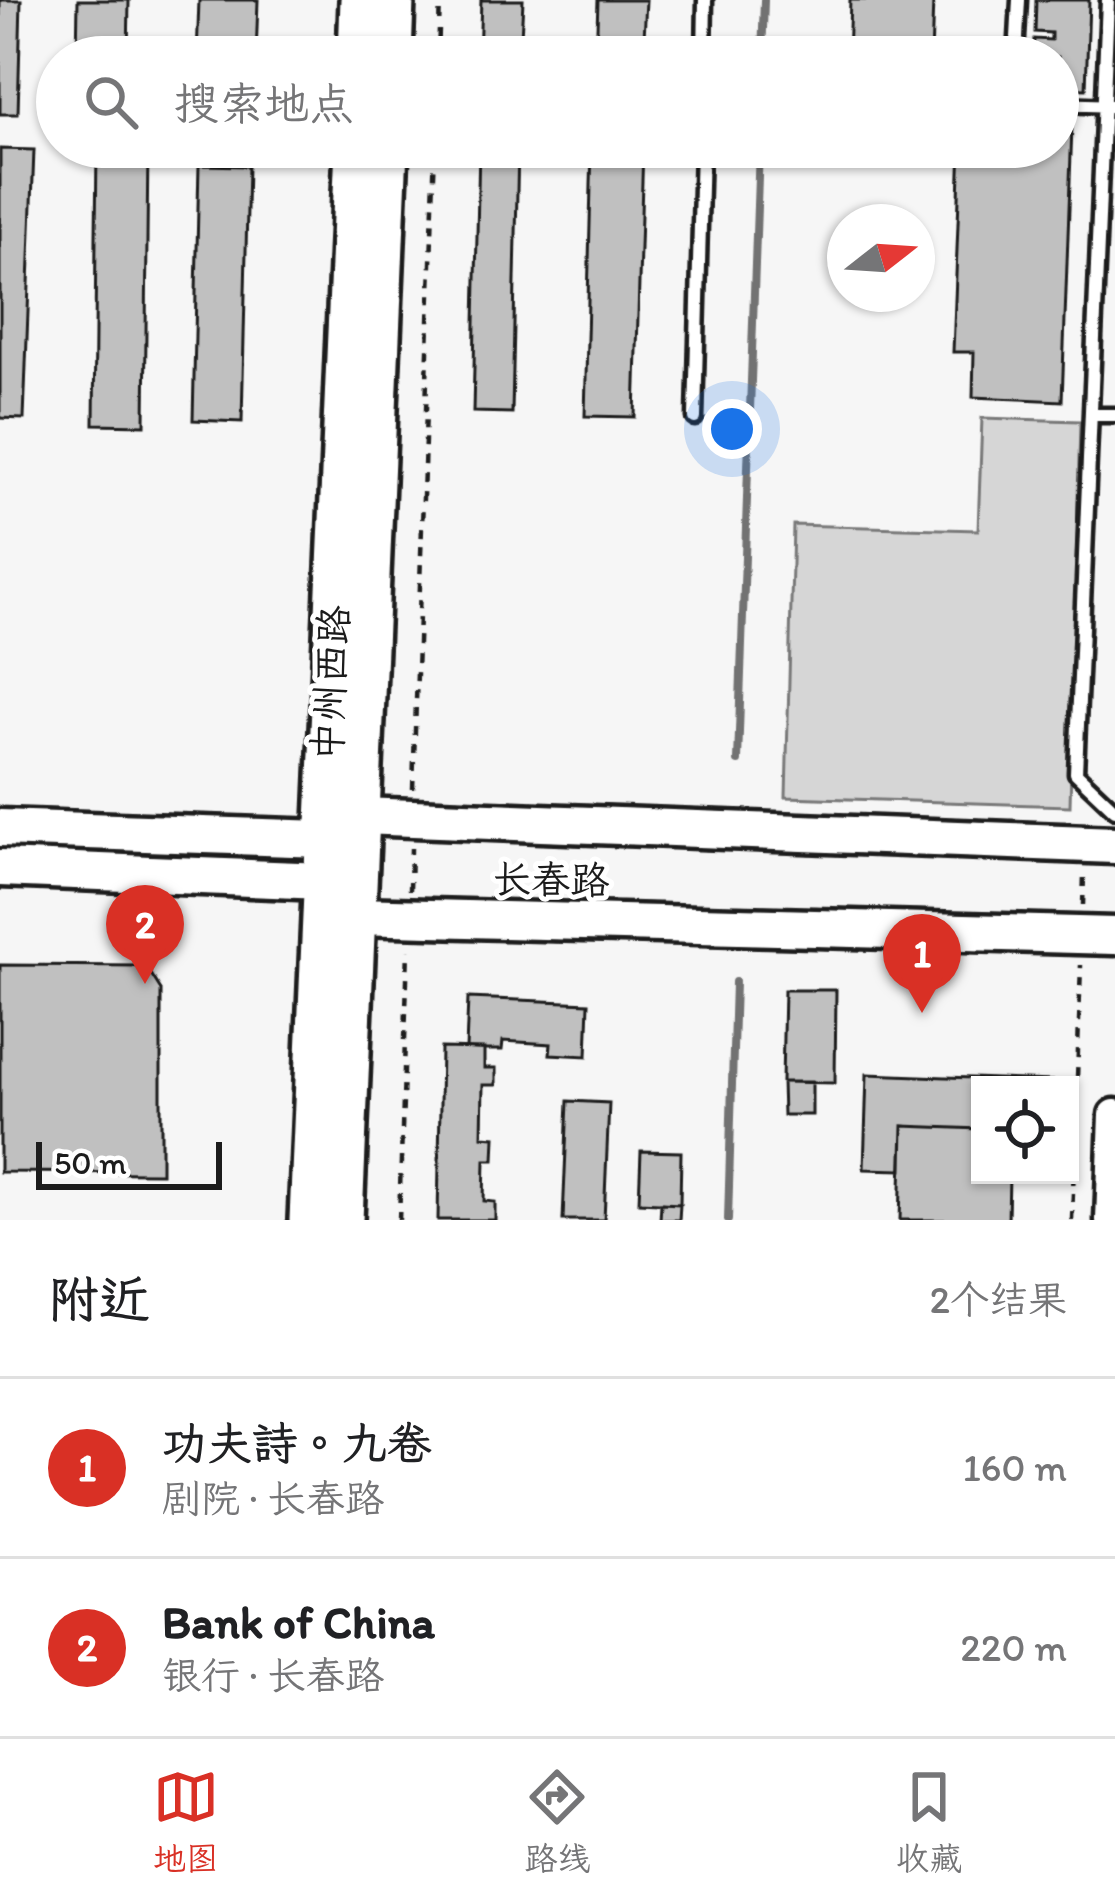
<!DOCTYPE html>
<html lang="zh">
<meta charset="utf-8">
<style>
:root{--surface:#fff;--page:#f6f6f6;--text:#202124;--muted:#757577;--line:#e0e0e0;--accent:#d93025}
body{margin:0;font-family:Itim,"LXGW WenKai TC",sans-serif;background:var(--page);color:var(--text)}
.controls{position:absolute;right:36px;bottom:36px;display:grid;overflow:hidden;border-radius:0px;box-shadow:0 3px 9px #0004}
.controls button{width:108px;height:108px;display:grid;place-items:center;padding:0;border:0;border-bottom:3px solid var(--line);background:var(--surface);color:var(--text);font:60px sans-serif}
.compass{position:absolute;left:827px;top:204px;width:108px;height:108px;border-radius:50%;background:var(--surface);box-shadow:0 3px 9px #0004;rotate:73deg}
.scale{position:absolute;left:36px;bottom:30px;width:186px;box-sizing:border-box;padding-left:12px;border:6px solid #1c1c1c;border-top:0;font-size:33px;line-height:42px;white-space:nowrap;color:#1c1c1c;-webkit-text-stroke:9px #fff;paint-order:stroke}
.you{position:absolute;left:732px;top:429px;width:42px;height:42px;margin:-30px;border:9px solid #fff;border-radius:50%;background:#1a73e8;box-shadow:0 0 0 18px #1a73e833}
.badge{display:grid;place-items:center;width:78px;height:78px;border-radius:50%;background:var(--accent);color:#fff;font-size:39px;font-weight:700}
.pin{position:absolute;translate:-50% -99px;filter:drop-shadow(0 3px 6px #0008)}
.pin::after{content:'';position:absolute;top:63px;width:42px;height:36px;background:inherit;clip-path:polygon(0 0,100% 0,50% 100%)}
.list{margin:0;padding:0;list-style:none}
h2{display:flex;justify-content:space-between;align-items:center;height:156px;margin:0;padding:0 48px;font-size:51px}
h2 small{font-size:39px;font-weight:400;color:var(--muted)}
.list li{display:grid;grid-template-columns:78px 1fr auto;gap:36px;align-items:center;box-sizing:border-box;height:180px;padding:0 48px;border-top:3px solid var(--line)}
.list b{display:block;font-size:45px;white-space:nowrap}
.list p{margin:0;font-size:39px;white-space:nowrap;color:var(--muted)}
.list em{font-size:39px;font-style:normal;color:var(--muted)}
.icon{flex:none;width:66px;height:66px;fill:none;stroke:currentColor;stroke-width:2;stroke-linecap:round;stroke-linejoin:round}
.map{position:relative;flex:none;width:1115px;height:1220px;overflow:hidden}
.search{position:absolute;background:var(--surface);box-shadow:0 3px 9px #0004;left:36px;right:36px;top:36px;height:132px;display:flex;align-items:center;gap:30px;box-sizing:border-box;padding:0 42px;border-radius:66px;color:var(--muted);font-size:45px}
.sheet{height:516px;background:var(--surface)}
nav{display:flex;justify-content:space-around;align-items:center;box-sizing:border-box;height:168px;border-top:3px solid var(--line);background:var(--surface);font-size:33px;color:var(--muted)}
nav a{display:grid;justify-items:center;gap:6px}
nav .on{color:var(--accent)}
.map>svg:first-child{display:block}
</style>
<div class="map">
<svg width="1115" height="1220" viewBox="0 0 1115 1220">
<rect width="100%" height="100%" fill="#f6f6f6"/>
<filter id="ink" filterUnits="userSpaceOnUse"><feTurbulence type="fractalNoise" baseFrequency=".00833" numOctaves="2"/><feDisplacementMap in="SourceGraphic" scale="24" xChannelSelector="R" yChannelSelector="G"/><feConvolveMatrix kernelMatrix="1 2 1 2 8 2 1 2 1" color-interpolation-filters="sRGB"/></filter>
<g filter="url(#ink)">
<path fill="#d6d6d6" stroke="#797979" stroke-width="3" d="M 982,418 L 1080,421 L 1070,806 L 786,797 L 793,525 L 978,530 Z"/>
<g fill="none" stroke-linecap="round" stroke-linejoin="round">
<path stroke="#727272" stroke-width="8" d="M 762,57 L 764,0
M 738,761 L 759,147
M 728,1220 L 735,982"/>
</g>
<path fill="#c0c0c0" stroke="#1c1c1c" stroke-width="3" d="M 0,0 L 21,0 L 18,114 L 0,114 Z
M 78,0 L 129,0 L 128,57 L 77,57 Z
M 199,0 L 258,0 L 256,57 L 197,57 Z
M 481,0 L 523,0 L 520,57 L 479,57 Z
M 598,0 L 646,0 L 643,57 L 596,57 Z
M 850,0 L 933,0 L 931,57 L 848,57 Z
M 1036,0 L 1089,0 L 1086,89 L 1058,88 L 1058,57 L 1033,57 L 1034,39 L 1051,40 L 1051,33 L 1035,32 Z
M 1058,125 L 1072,126 L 1062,401 L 973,397 L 974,352 L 953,352 L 961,147 L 1058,147 Z
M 97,147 L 148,147 L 145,425 L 94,424 Z
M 479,147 L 518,147 L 512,413 L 473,412 Z
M 592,147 L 643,147 L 635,417 L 585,416 Z
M 0,149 L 34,150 L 24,419 L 0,418 Z
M 199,165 L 248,166 L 242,422 L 193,420 Z
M 0,965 L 146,966 L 161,990 L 161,1173 L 0,1172 Z
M 784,990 L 836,990 L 835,1083 L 782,1082 Z
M 468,998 L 589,1003 L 587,1056 L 550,1054 L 551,1044 L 503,1041 L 502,1050 L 466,1049 Z
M 441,1048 L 484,1049 L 484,1068 L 496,1068 L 496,1085 L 483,1085 L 482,1136 L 495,1137 L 494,1160 L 485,1160 L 484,1201 L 495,1202 L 495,1220 L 438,1220 Z
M 867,1074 L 1052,1081 L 1051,1085 L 980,1085 L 980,1129 L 903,1126 L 902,1170 L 864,1169 Z
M 782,1082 L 812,1082 L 812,1115 L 783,1115 Z
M 568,1101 L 609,1103 L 604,1220 L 563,1220 Z
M 903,1126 L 980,1129 L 980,1175 L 1009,1175 L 1008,1220 L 900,1220 Z
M 641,1151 L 681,1152 L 680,1204 L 639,1202 Z
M 661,1203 L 680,1204 L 679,1220 L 660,1220 Z"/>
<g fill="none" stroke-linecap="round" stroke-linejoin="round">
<g stroke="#1c1c1c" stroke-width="21">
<path id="service" d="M 1108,0 L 1076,773 L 1115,810
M 704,57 L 705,0
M 1016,57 L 1019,0
M 1058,104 L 1115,106
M 1091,415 L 1115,415
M 695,418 L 702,147"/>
</g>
<g stroke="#1c1c1c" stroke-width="39">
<path id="tertiary" d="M 1111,1220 L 1115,1115"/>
</g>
<g stroke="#1c1c1c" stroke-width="45">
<path id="secondary" d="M 0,828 L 323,839 L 361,816 L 1115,845
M 0,868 L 324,881 L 356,916 L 1115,936"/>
</g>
<g stroke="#1c1c1c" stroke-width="48">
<path id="primary" d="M 358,57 L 360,0
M 392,57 L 394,0
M 309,1220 L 355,147
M 343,1220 L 388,147"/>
</g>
<path stroke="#1c1c1c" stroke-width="4.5" stroke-dasharray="9 9" stroke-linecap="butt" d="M 438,57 L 440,0
M 413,789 L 435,147
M 410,890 L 411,848
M 1083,905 L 1084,875
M 399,1220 L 408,950
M 1072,1220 L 1081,965"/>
<use href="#service" stroke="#fff" stroke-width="12"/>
<use href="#tertiary" stroke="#fff" stroke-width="30"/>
<use href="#secondary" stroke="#fff" stroke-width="36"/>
<use href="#primary" stroke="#fff" stroke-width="39"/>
</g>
</g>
<g text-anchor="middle" stroke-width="10" stroke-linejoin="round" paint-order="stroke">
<g font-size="39" fill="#1c1c1c" stroke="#fff">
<text transform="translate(330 683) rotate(-87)" y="14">中州西路</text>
<text transform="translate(551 879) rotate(1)" y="14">长春路</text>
</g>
</g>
</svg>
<div class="controls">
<button><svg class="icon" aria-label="locate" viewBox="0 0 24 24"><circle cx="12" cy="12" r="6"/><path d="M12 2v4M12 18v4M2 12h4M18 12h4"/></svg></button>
</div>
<svg class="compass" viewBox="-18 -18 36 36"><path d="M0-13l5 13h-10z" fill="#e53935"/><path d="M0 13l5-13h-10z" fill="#757577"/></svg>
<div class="scale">50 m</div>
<div class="you"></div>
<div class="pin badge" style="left:922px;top:1013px">1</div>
<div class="pin badge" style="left:145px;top:984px">2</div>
<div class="search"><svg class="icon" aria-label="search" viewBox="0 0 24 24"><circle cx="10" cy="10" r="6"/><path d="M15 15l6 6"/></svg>搜索地点</div>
</div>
<section class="sheet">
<h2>附近<small>2个结果</small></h2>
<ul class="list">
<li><span class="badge">1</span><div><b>功夫詩。九卷</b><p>剧院 · 长春路</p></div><em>160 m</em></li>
<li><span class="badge">2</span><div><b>Bank of China</b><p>银行 · 长春路</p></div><em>220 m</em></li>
</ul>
</section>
<nav>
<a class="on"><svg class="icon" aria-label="map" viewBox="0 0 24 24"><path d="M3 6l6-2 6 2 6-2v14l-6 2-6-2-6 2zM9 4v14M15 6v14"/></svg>地图</a>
<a><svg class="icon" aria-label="directions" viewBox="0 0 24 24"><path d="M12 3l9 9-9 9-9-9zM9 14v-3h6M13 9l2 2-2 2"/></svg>路线</a>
<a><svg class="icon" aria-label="saved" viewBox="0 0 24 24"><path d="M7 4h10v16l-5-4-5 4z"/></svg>收藏</a>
</nav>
